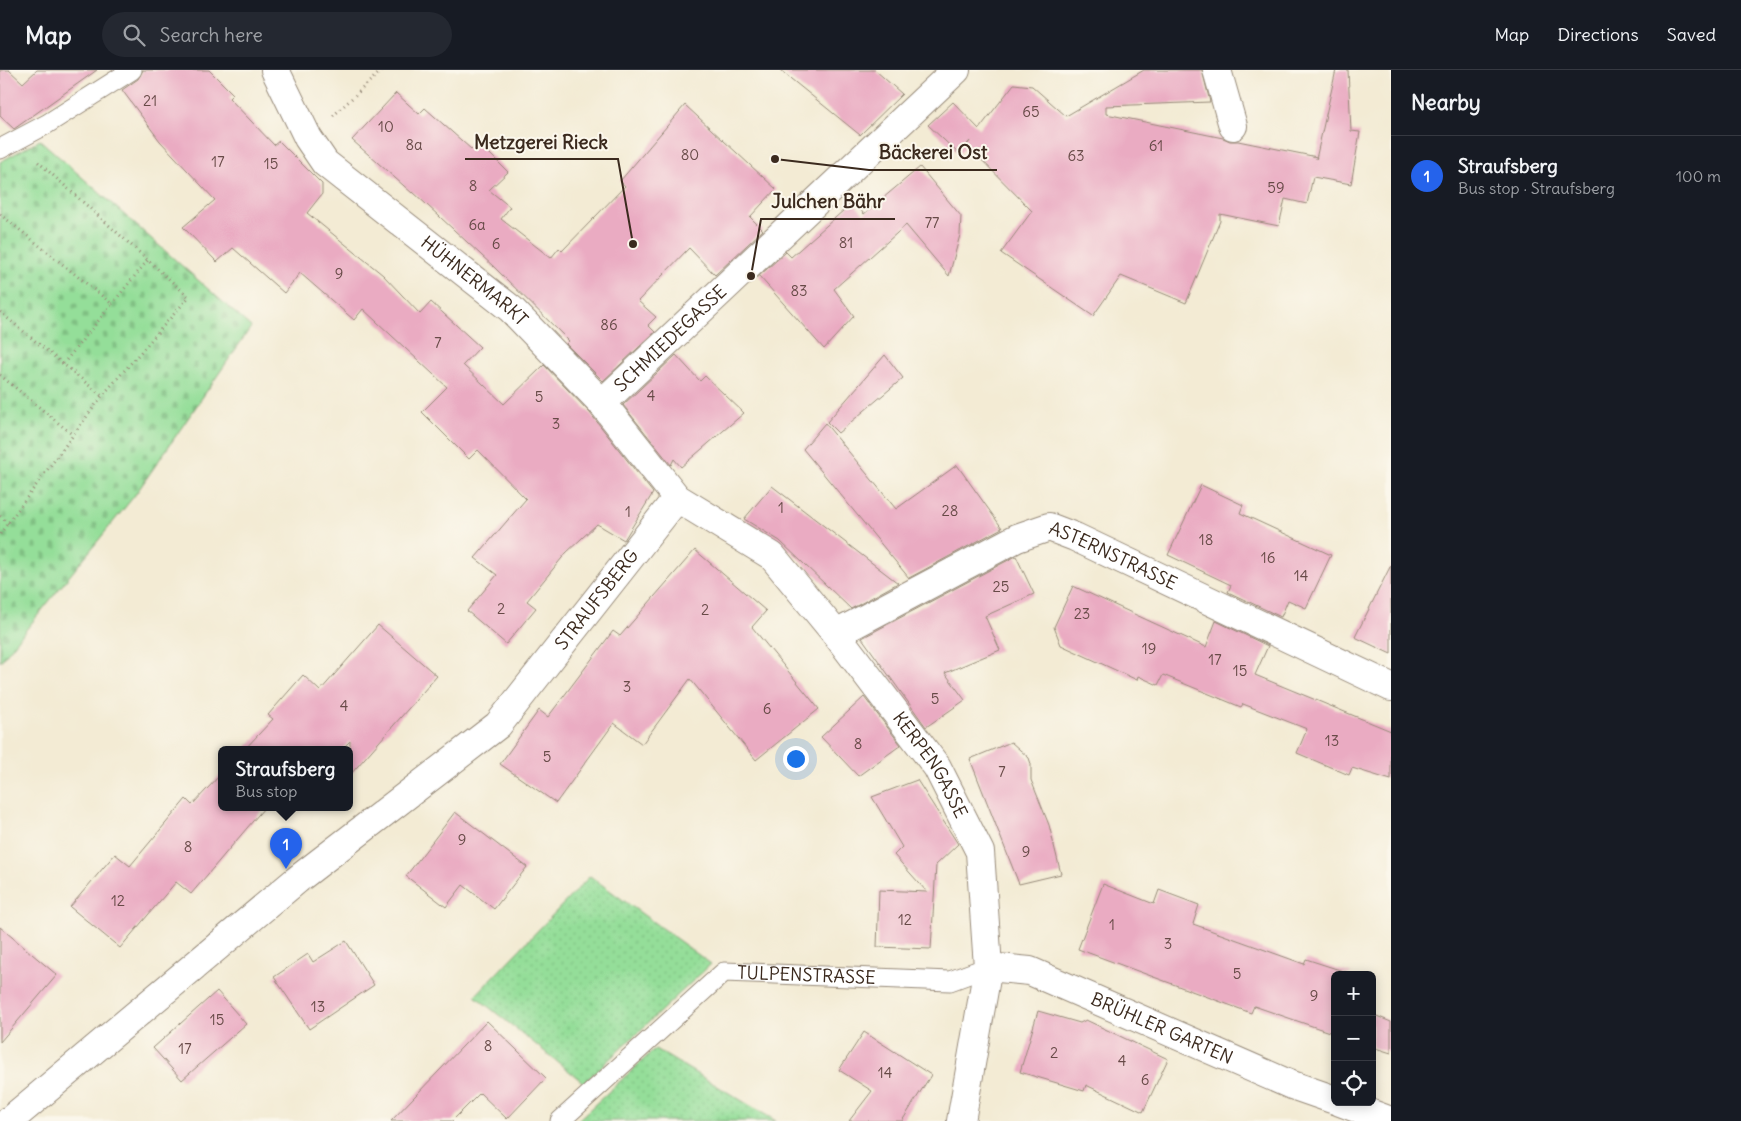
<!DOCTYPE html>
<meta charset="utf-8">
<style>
:root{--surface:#171b24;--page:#242831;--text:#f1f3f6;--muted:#9ea1a6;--line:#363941;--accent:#2563eb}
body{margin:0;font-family:Delius,sans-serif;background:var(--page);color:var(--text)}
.controls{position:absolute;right:15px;bottom:15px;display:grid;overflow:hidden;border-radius:8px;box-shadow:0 2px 12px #0003}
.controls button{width:45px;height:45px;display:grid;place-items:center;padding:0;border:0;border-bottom:1px solid var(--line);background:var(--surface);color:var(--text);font:25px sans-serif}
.you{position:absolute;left:795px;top:688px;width:18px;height:18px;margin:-12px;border:4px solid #fff;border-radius:50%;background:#1a73e8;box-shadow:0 0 0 8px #1a73e833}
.badge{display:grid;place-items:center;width:32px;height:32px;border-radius:50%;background:var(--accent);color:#fff;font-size:16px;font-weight:700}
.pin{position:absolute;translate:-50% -41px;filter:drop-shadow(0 1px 2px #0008)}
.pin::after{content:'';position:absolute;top:26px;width:18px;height:15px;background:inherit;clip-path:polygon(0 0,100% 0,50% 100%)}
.popup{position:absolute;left:218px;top:676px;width:135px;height:65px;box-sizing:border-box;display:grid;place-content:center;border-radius:8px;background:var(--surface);filter:drop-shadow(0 1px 4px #0005);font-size:16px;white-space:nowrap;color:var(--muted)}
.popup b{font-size:19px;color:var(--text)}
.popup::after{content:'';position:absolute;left:50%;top:100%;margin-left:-10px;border:10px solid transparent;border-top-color:var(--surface)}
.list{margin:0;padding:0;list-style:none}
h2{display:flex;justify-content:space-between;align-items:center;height:65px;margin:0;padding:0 20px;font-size:21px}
h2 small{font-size:16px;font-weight:400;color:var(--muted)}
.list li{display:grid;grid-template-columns:32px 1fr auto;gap:15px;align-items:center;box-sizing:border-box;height:80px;padding:0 20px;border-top:1px solid var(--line)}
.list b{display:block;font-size:19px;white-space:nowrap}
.list p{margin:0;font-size:16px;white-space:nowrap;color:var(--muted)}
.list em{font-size:16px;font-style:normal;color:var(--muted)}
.icon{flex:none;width:28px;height:28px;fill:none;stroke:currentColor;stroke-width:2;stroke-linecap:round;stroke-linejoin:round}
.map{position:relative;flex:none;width:1391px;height:1051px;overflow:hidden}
header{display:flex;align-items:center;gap:30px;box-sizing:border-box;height:70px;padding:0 25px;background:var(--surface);border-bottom:1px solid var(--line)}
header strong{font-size:24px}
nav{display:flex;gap:28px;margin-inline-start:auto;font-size:18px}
.search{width:350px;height:45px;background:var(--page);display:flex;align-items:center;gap:12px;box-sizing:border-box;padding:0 18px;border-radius:28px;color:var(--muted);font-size:19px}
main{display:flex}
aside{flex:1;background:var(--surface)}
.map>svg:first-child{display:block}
</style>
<header>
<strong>Map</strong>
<div class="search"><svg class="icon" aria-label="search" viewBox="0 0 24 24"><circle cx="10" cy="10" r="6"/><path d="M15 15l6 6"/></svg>Search here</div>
<nav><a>Map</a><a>Directions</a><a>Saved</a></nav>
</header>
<main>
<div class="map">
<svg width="1391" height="1051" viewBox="0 0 1391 1051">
<defs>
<pattern id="grass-dots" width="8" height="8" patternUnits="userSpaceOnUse" patternTransform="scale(1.25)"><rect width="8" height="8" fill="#94de99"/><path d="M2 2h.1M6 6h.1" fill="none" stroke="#80bf83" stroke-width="1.8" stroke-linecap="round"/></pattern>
<pattern id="cemetery-stones" width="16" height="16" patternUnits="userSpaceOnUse" patternTransform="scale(1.25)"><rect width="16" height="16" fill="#94de99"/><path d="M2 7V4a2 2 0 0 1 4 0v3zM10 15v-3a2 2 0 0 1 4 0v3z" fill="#80bf83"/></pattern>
</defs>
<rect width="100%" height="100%" fill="#fbf7ec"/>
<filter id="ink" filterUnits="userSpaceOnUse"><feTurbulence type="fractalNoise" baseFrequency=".02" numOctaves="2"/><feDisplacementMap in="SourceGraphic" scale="10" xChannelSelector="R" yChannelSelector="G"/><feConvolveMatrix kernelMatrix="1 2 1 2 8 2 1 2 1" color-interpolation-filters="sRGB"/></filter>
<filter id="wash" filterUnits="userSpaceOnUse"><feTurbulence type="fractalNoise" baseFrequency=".0096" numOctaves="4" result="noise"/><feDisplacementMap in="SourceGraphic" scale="20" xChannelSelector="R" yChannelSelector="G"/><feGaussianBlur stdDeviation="1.12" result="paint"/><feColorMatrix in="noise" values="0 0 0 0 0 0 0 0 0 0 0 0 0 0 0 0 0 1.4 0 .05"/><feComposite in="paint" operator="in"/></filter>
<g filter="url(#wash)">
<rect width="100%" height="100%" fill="#f3ebd4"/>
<path fill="url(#grass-dots)" stroke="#68845c" d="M 590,806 L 711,894 L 584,1013 L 475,926 Z
M 655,979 L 776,1051 L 577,1051 Z"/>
<path fill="url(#cemetery-stones)" stroke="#68845c" d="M 40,70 L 251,257 L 135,425 L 0,592 L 0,92 Z"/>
<g id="blocks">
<path fill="#eaabc2" d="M 0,0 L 9,0 L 23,13 L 37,0 L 97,0 L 14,59 L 0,46 Z
M 143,0 L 209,0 L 233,24 L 229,28 L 274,75 L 279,71 L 322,114 L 322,124 L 307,143 L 383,205 L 420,244 L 431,232 L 480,277 L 463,295 L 504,334 L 544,295 L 590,343 L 653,423 L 624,470 L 597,454 L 566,483 L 527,531 L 536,538 L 506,574 L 467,541 L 497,505 L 475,488 L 526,429 L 478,380 L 469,389 L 422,342 L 447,317 L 363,239 L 354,250 L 300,203 L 284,223 L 233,178 L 217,192 L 183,157 L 215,130 L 160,71 L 122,20 L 138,9 Z
M 780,0 L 875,0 L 902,24 L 860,65 Z
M 1144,0 L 1202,0 L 1210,32 L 1106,36 L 1106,44 L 1223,68 L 1230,71 L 1238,71 L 1317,87 L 1316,89 L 1336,0 L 1348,0 L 1351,61 L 1360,62 L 1351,114 L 1313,107 L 1307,134 L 1285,129 L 1279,156 L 1220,144 L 1220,151 L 1186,233 L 1121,206 L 1093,246 L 1001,183 L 1032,141 L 967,75 L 970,71 L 959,84 L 928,55 L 953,32 L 979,59 L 1014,14 L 1032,16 L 1066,46 Z
M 396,23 L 419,44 L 425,38 L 471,79 L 478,72 L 508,102 L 489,120 L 510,137 L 501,149 L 551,188 L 559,178 L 562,181 L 625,116 L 620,111 L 685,35 L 776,119 L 750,147 L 763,160 L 715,205 L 689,178 L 638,231 L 656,247 L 648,255 L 655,262 L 603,311 L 566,274 L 569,271 L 494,197 L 413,122 L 412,123 L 352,70 Z
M 920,97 L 961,146 L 960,165 L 949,206 L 906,155 L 834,219 L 854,246 L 824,279 L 759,206 L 786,182 L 791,187 L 853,132 L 864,144 Z
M 676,285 L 700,311 L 705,306 L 744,343 L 681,397 L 674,389 L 671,395 L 623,335 Z
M 885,285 L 903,308 L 838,363 L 827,352 Z
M 825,353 L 896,439 L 957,395 L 1002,458 L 909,508 L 803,379 Z
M 1201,415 L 1243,435 L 1240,443 L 1331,485 L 1306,538 L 1288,530 L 1281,547 L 1228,522 L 1231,515 L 1168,485 Z
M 772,416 L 898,513 L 851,539 L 780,471 L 744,449 Z
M 695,480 L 766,541 L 752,557 L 819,639 L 756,690 L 690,609 L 642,674 L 614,653 L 556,733 L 500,694 L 539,640 L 548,647 L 613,561 L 620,566 Z
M 1016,486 L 1034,524 L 985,546 L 1000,580 L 945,603 L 965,630 L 926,657 L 862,568 Z
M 1391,495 L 1391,584 L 1355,567 Z
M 1073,516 L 1206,577 L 1216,551 L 1268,576 L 1255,605 L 1391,661 L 1391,710 L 1352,698 L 1349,705 L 1297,683 L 1307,659 L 1243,634 L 1241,637 L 1163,605 L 1158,615 L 1138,606 L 1137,610 L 1061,575 L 1054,557 Z
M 378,555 L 437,606 L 350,705 L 350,671 L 341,680 L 244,680 L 273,649 L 268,645 L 303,605 L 320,621 Z
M 864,627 L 901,675 L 858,706 L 821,667 Z
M 1011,672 L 1029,688 L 1031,694 L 1031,710 L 1049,755 L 1061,804 L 1019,814 L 970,689 Z
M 222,703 L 222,738 L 264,738 L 191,824 L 176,812 L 120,878 L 70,837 L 115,784 L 130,796 L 186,729 L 192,735 Z
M 917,710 L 958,774 L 936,795 L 931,879 L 877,877 L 879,820 L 927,822 L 894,785 L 902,777 L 872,727 Z
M 455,742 L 527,797 L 494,839 L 463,815 L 446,837 L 406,806 Z
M 1103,814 L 1154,834 L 1159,820 L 1199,835 L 1193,854 L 1304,894 L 1306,889 L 1352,904 L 1335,905 L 1335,964 L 1254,936 L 1251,943 L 1078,879 Z
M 0,857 L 57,905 L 0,972 Z
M 346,871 L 374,915 L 309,959 L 274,907 L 308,884 L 313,892 Z
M 217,921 L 246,954 L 182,1010 L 153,978 Z
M 1038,941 L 1080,953 L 1086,950 L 1168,989 L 1143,1042 L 1086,1015 L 1084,1021 L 1020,1002 Z
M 1372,944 L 1391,952 L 1391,983 L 1372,977 Z
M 487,951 L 546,1008 L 507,1049 L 480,1023 L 452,1051 L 391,1051 Z
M 864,962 L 931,1005 L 902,1051 L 849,1051 L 872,1021 L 839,1000 Z"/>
</g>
</g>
<g filter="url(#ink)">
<use href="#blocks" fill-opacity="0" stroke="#978a79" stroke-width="1"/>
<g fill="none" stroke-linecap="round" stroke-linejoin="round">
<g stroke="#978a79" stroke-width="21">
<g id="service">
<path d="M 0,79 L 47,54 L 132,0"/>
<path id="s1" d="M 560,1051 L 724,902 L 950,911 L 988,897"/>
</g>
</g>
<g stroke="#978a79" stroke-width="30">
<g id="minor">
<path id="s2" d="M 275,0 L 308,68 L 325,93 L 511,239 L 602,333 L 677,428 L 772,486 L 836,564 L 937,697 L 980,782 L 988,897 L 961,1051"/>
<path d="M 1217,0 L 1233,56"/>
<path id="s3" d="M 602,333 L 956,0"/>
<path id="s4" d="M 836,564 L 1017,468 L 1049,457 L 1075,467 L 1391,617"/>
<path id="s5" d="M 988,897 L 1030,901 L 1289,1014 L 1335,1030"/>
<path d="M 1340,1032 L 1391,1051"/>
<path id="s6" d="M 9,1051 L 298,809 L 498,655 L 677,428"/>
</g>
</g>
<path stroke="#978a79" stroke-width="3" stroke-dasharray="1 4" stroke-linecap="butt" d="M 333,46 L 382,0
M 0,144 L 112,234 L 63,294
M 112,234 L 148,190
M 0,242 L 102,326
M 0,305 L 73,365
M 0,446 L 9,454
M 0,464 L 102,326 L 189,227 L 36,90"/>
<use href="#service" stroke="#fff" stroke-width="19"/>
<use href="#minor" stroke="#fff" stroke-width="28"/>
</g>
</g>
<g text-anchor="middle" stroke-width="4" stroke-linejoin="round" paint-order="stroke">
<g font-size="15" fill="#674a47">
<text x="150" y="36">21</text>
<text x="1031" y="47">65</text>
<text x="386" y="62">10</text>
<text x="414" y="80">8a</text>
<text x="1156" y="81">61</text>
<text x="690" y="90">80</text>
<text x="1076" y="91">63</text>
<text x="218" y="97">17</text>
<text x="271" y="99">15</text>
<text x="473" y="121">8</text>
<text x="1276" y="123">59</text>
<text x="932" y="158">77</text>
<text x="477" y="160">6a</text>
<text x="846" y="178">81</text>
<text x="496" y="179">6</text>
<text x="339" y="209">9</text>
<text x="799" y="226">83</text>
<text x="609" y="260">86</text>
<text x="438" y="278">7</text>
<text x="651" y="331">4</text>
<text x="539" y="332">5</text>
<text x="556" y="359">3</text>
<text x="781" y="443">1</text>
<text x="950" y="446">28</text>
<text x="628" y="447">1</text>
<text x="1206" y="475">18</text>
<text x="1268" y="493">16</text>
<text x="1301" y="511">14</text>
<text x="1001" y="522">25</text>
<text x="501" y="544">2</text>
<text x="705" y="545">2</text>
<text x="1082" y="549">23</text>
<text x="1149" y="584">19</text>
<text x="1215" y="595">17</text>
<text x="1240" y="606">15</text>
<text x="627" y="622">3</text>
<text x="935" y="634">5</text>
<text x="344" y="641">4</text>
<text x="767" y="644">6</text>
<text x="1332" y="676">13</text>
<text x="858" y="679">8</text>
<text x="547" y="692">5</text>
<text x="1002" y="707">7</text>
<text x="462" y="775">9</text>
<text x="188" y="782">8</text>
<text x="1026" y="787">9</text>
<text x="118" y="836">12</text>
<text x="905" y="855">12</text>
<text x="1112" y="860">1</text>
<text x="1168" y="879">3</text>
<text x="1237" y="909">5</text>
<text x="1314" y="931">9</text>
<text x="318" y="942">13</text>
<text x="217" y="955">15</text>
<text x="488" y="981">8</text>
<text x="185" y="984">17</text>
<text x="1054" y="988">2</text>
<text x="1122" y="996">4</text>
<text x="885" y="1008">14</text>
<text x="1145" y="1015">6</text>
</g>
<g font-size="18" fill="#3b2a1e" stroke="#fbf7ec">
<text dy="6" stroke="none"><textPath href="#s2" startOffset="296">HÜHNERMARKT</textPath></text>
<text dy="6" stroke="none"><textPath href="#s3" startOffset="94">SCHMIEDEGASSE</textPath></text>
<text dy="6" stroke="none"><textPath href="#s4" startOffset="309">ASTERNSTRASSE</textPath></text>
<text dy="6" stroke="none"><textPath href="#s6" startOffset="789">STRAUFSBERG</textPath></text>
<text dy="6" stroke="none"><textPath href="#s2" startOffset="968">KERPENGASSE</textPath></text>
<text dy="6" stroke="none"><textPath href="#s1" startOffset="304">TULPENSTRASSE</textPath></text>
<text dy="6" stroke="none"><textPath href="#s5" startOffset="186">BRÜHLER GARTEN</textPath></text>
</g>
</g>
<path fill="none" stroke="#3b2a1e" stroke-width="2" d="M633 174L618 89H465M775 89L869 100H997M751 206L761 149H895"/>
<g fill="#3b2a1e" stroke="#fbf7ec" stroke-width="2">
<circle cx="633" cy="174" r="5"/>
<circle cx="775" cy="89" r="5"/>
<circle cx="751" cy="206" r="5"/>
</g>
<g font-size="19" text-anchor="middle" font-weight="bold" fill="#3b2a1e" stroke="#fbf7ec" stroke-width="4" stroke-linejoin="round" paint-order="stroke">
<text x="541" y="79">Metzgerei Rieck</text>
<text x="933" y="89">Bäckerei Ost</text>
<text x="828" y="138">Julchen Bähr</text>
</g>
</svg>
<div class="controls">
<button>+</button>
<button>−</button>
<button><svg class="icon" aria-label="locate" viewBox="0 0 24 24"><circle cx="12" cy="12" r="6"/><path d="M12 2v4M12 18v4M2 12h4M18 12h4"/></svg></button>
</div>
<div class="you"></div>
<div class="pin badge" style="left:286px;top:799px">1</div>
<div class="popup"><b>Straufsberg</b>Bus stop</div>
</div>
<aside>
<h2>Nearby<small></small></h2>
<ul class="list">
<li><span class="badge">1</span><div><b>Straufsberg</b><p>Bus stop · Straufsberg</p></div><em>100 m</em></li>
</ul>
</aside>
</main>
